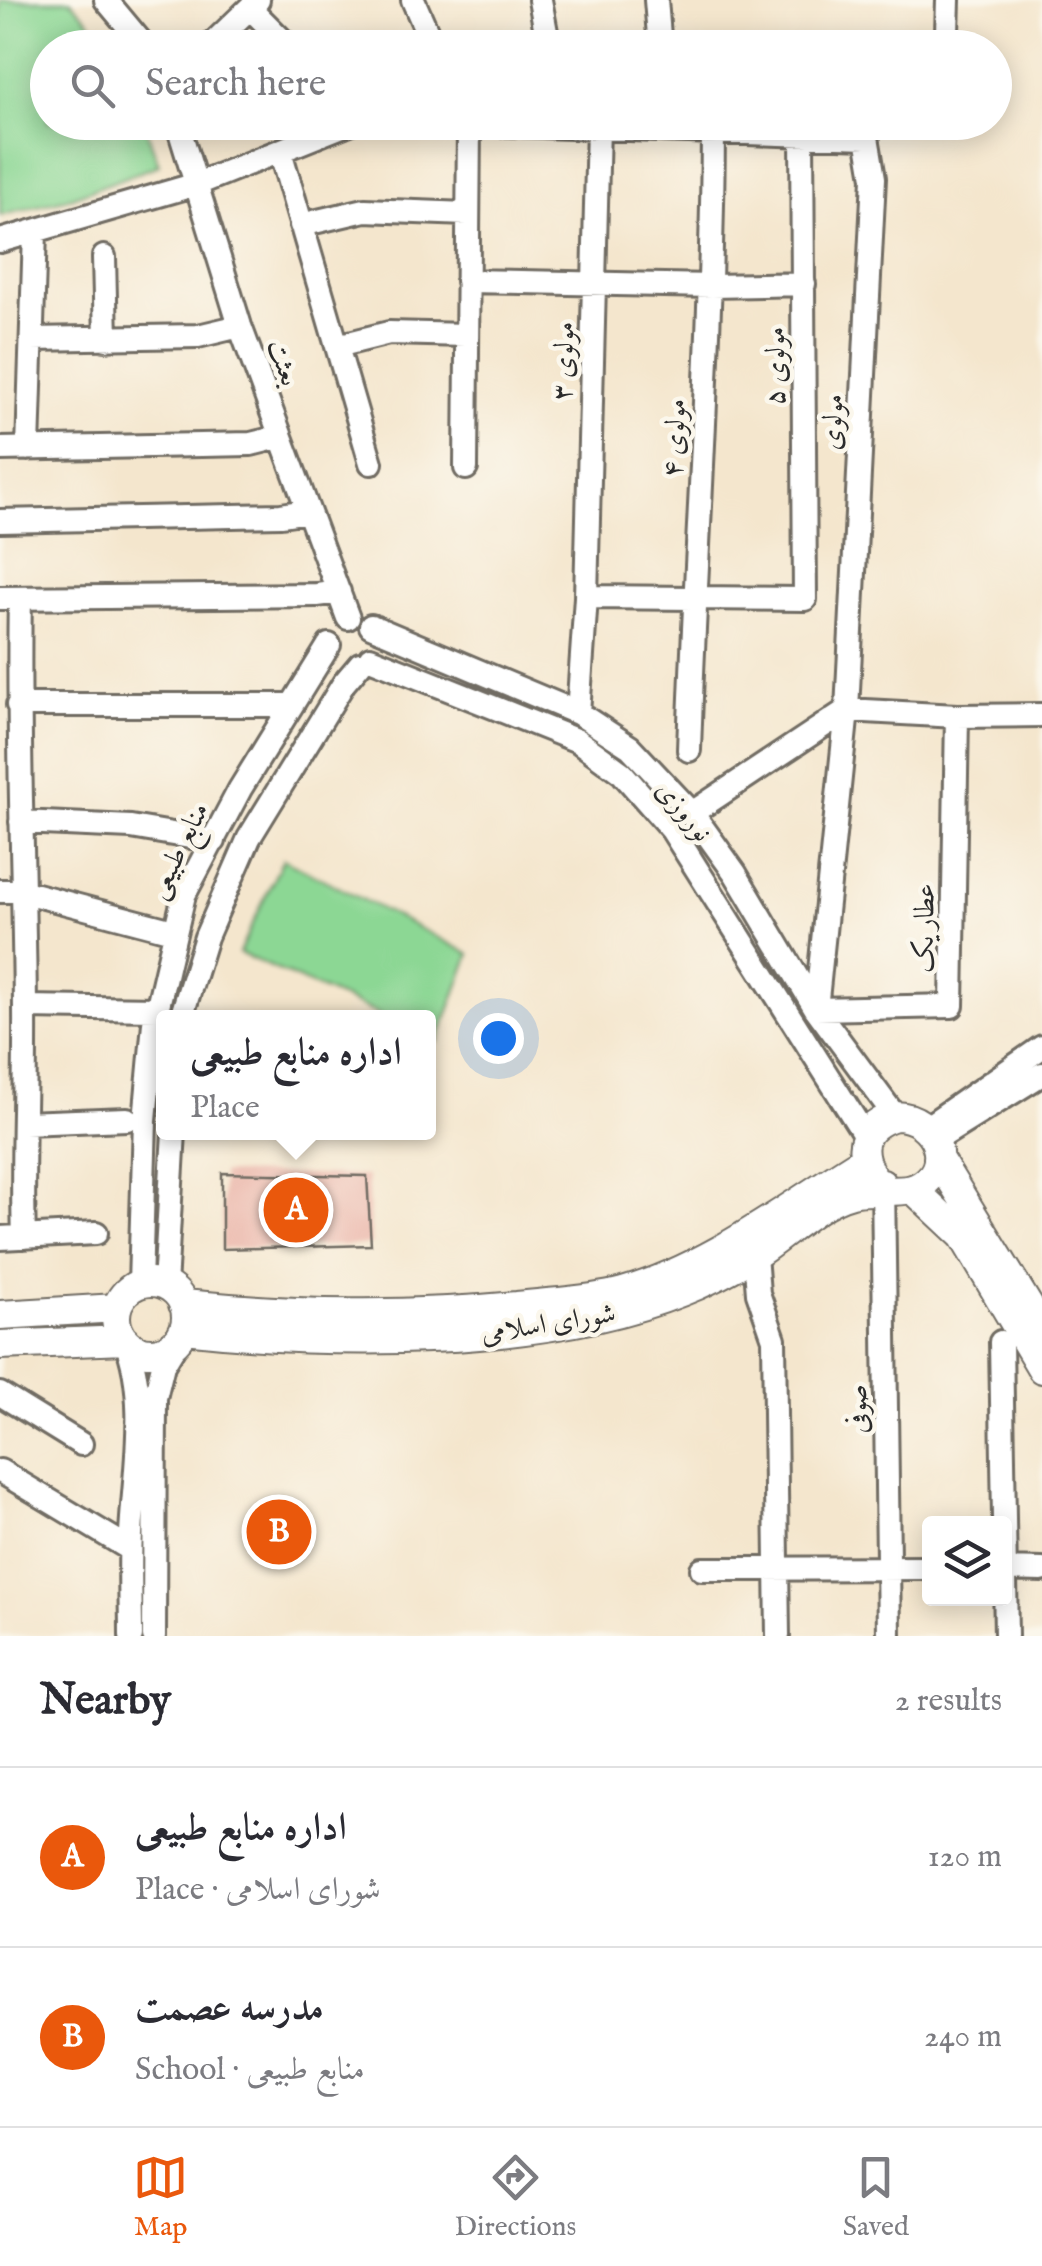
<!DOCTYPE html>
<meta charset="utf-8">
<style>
:root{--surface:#fff;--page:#f2f2f3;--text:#2b2b33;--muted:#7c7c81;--line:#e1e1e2;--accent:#ea580c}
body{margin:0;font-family:"IM FELL English",Amiri,serif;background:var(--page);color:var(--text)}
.controls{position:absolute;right:30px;bottom:30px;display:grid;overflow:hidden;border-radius:10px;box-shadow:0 5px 25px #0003}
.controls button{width:90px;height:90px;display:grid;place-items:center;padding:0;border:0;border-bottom:2px solid var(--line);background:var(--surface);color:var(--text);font:50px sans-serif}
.you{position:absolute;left:498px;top:1038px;width:35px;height:35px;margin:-25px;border:8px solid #fff;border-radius:50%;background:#1a73e8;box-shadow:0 0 0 15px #1a73e833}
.badge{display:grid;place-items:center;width:65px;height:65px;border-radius:50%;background:var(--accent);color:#fff;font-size:32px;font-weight:700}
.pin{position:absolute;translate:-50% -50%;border:5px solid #fff;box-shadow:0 2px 10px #0006}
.popup{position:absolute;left:156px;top:1010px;width:280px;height:130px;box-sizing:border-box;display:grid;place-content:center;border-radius:10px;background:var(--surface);filter:drop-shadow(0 2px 8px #0005);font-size:32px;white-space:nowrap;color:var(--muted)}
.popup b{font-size:38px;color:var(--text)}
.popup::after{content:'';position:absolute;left:50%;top:100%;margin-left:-20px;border:20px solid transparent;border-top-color:var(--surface)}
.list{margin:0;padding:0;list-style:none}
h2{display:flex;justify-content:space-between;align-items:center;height:130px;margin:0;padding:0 40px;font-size:42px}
h2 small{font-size:32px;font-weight:400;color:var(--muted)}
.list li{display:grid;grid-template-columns:65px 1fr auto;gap:30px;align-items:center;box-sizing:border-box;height:180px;padding:0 40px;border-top:2px solid var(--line)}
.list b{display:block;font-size:38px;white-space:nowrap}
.list p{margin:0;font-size:32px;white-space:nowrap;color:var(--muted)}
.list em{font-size:32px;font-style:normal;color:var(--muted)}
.icon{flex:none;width:55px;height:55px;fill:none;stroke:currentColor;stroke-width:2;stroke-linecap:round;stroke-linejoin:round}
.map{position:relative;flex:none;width:1042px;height:1636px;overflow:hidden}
.search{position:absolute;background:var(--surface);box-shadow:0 5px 25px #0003;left:30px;right:30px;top:30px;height:110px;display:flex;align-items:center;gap:25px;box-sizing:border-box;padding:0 35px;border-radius:55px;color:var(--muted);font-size:38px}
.sheet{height:490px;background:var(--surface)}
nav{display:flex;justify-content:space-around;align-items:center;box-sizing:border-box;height:140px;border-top:2px solid var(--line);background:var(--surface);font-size:28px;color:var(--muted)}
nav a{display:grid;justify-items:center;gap:5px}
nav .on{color:var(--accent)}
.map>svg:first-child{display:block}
</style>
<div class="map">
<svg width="1042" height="1636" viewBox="0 0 1042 1636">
<rect width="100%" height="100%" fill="#fbf7ec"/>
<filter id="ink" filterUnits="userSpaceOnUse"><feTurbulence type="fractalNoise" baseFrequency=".01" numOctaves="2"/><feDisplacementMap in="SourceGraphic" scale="20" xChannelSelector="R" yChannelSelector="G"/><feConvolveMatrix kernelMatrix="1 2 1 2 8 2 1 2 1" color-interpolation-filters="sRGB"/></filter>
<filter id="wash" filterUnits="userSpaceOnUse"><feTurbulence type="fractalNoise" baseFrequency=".0048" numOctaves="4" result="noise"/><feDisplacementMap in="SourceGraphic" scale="40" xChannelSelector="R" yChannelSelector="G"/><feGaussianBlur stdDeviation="2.25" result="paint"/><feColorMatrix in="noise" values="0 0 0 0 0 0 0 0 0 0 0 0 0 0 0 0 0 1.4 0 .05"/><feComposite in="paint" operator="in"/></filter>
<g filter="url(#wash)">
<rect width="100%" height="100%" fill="#f4e6cd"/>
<path fill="#8cd794" stroke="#5c8160" stroke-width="2.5" d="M 0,0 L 71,0 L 112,47 L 48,48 L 48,122 L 144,123 L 159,165 L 72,197 L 0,216 Z
M 283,859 L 470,954 L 438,1041 L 429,1037 L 428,1018 L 385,1017 L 239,953 Z"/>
<g id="blocks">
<path fill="#e9aea2" d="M 222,1173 L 367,1176 L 371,1245 L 222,1249 Z"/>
</g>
</g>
<g filter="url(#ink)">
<use href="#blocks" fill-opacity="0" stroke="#716c64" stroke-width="2.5"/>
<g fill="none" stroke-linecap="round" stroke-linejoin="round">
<g stroke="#716c64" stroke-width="28">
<path id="minor" d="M 106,0 L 146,48
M 413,0 L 434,48
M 540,0 L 549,48
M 656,0 L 660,48
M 250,8 L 290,48
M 208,48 L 258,0
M 938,48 L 947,32 L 948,0
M 177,122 L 240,326 L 348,618
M 425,122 L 867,137
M 867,137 L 874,178 L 847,710 L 816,1009 L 952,1006 L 957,716
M 280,151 L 371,463
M 301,225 L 365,210 L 467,214
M 0,241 L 197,184 L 352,122
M 104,257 L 106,339
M 467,281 L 712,286 L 804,284
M 32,339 L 198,336 L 240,326
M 337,346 L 389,333 L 466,335
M 0,449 L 251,444 L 279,437
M 28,449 L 35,232
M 466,468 L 469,124
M 0,521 L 281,515 L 308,511
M 586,597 L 805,599 L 802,132
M 0,598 L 317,595 L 339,592
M 20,598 C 17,735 24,872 25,1009 C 26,1085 21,1161 24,1237
M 371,626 L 578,713 L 630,747 L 692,813 L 735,873 L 816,1009 L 895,1116
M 370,658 L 578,741 L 622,773 L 672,830 L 866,1137
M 18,705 L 289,705
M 578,713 L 586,597 L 598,127
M 689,750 C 696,543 712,337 713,130
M 692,813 L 847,710 L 957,716 L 1042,715
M 21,822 L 131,827 L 214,841
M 0,891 L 21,891 L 173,931
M 25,1007 L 157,1009
M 181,1018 L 206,937 L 249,838 L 344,683 L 360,664
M 24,1123 L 127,1119
M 927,1127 L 1042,1047
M 936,1140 L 1042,1074
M 883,1181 L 889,1636
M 0,1238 L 96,1233
M 755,1255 L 758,1293 L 774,1339 L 778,1636
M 140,1284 L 145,1120 L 154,1023 L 184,895 L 240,789 L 329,645
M 165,1286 L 174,1132
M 125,1340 C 149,1396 134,1473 131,1534 C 129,1568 131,1602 131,1636
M 1001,1342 L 1006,1636
M 0,1394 L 81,1444
M 0,1471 L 130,1549
M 702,1569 L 930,1568
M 1004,1569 L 1042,1570
M 154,1636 L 155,1398 L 163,1365 L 178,1340"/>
</g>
<g stroke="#716c64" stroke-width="32">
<path id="major" d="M 895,1116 C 937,1116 957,1170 915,1188 C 905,1192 894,1190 883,1191 C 858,1162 852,1129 895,1116 Z
M 938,1158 L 1042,1328
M 913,1189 L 963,1236 L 1042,1369
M116 1317a35 35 0 1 1 70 0a35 35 0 1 1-70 0Z
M 183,1304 C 298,1315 401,1317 517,1306 C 551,1302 590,1301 623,1292 C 710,1267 787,1207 863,1160
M 0,1315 L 117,1308
M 184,1329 C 333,1346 541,1348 681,1292 C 707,1282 733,1268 756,1254 C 786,1235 817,1202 852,1193 C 862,1190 873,1191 883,1191
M 0,1345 L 125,1340"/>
</g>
<use href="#minor" stroke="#fff" stroke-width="22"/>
<use href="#major" stroke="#fff" stroke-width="28"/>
</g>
</g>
<g text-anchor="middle" stroke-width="9" stroke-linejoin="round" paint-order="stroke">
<g font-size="28" fill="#2b2b2b" stroke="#fbf7ec">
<text transform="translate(562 361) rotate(-88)" y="10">مولوی ۳</text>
<text transform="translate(285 362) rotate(71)" y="10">بعثت</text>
<text transform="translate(774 366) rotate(-90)" y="10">مولوی ۵</text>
<text transform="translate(831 422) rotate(-87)" y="10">مولوی</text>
<text transform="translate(673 438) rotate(-87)" y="10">مولوی ۴</text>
<text transform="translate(685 810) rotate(50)" y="10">نوروزی</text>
<text transform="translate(177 850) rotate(-64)" y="10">منابع طبیعی</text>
<text transform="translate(923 928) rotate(-89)" y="10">عطار یک</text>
<text transform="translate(548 1322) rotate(-9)" y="10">شورای اسلامی</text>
<text transform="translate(856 1409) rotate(-91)" y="10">صوفی</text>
</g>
</g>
</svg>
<div class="controls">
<button><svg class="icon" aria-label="layers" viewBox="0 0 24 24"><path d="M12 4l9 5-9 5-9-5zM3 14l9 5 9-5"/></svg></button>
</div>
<div class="you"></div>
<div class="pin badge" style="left:296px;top:1210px">A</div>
<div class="popup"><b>اداره منابع طبیعی</b>Place</div>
<div class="pin badge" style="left:279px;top:1532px">B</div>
<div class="search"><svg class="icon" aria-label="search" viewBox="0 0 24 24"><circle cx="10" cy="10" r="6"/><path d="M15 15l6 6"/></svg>Search here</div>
</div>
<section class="sheet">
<h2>Nearby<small>2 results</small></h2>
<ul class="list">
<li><span class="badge">A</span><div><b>اداره منابع طبیعی</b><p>Place · شورای اسلامی</p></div><em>120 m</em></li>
<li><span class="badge">B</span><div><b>مدرسه عصمت</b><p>School · منابع طبیعی</p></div><em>240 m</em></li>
</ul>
</section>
<nav>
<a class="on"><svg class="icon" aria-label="map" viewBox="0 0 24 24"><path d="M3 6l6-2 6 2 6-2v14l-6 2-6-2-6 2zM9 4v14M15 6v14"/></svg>Map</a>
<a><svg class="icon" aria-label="directions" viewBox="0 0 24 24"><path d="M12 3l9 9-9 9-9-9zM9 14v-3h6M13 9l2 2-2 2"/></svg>Directions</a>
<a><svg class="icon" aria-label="saved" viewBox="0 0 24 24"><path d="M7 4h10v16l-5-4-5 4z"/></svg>Saved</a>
</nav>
